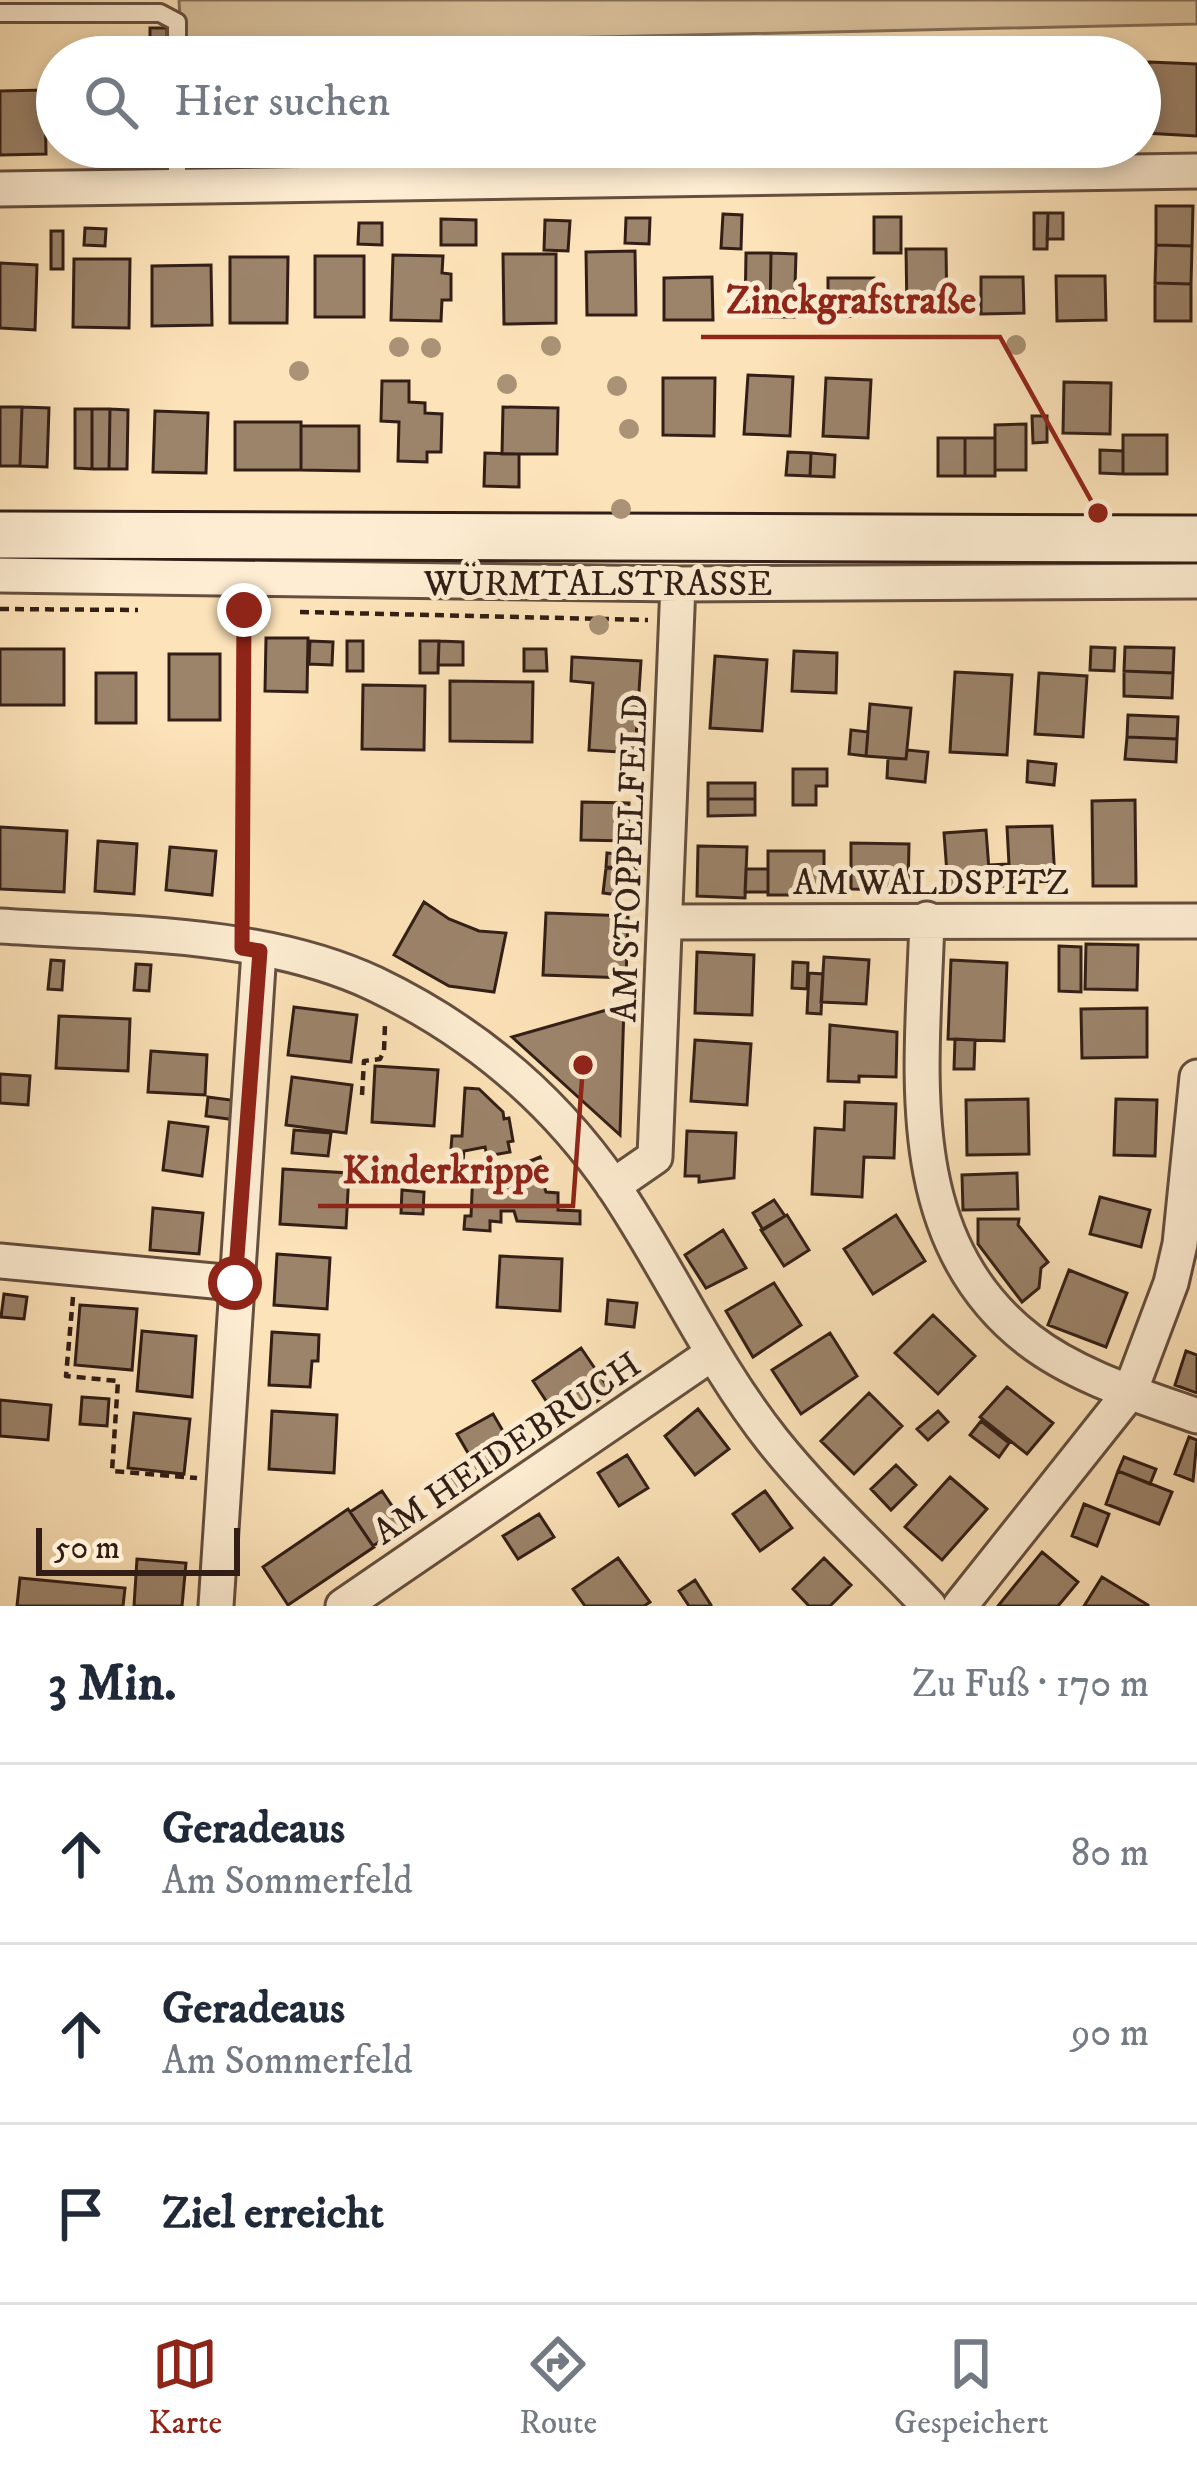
<!DOCTYPE html>
<html lang="de">
<meta charset="utf-8">
<style>
:root{--surface:#fff;--page:#f2f2f3;--text:#1f2937;--muted:#747a83;--line:#e0e1e3;--accent:#8f2418}
body{margin:0;font-family:"IM FELL DW Pica",serif;background:var(--page);color:var(--text)}
.scale{position:absolute;left:36px;bottom:30px;width:204px;box-sizing:border-box;padding-left:12px;border:6px solid #321e16;border-top:0;font-size:33px;line-height:42px;white-space:nowrap;color:#321e16;-webkit-text-stroke:9px #feedd2;paint-order:stroke}
.stop{position:absolute;width:36px;height:36px;margin:-27px;border:9px solid #8f2418;border-radius:50%;background:#fff}
.stop.end{background:#8f2418;border-color:#fff;box-shadow:0 3px 12px #0008}
.list{margin:0;padding:0;list-style:none}
h2{display:flex;justify-content:space-between;align-items:center;height:156px;margin:0;padding:0 48px;font-size:51px}
h2 small{font-size:39px;font-weight:400;color:var(--muted)}
.list li{display:grid;grid-template-columns:78px 1fr auto;gap:36px;align-items:center;box-sizing:border-box;height:180px;padding:0 48px;border-top:3px solid var(--line)}
.list b{display:block;font-size:45px;white-space:nowrap}
.list p{margin:0;font-size:39px;white-space:nowrap;color:var(--muted)}
.list em{font-size:39px;font-style:normal;color:var(--muted)}
.icon{flex:none;width:66px;height:66px;fill:none;stroke:currentColor;stroke-width:2;stroke-linecap:round;stroke-linejoin:round}
.map{position:relative;flex:none;width:1197px;height:1606px;overflow:hidden}
.search{position:absolute;background:var(--surface);box-shadow:0 6px 18px #0003;left:36px;right:36px;top:36px;height:132px;display:flex;align-items:center;gap:30px;box-sizing:border-box;padding:0 42px;border-radius:66px;color:var(--muted);font-size:45px}
.sheet{height:696px;background:var(--surface)}
nav{display:flex;justify-content:space-around;align-items:center;box-sizing:border-box;height:168px;border-top:3px solid var(--line);background:var(--surface);font-size:33px;color:var(--muted)}
nav a{display:grid;justify-items:center;gap:6px}
nav .on{color:var(--accent)}
.map>svg:first-child{display:block}
</style>
<div class="map">
<svg width="1197" height="1606" viewBox="0 0 1197 1606">
<rect width="100%" height="100%" fill="#fde3b9"/>
<filter id="stains"><feTurbulence type="fractalNoise" baseFrequency=".00167" numOctaves="4"/><feColorMatrix values="0 0 0 0 .2 0 0 0 0 .09 0 0 0 0 .02 0 0 0 .5 -.17"/></filter>
<radialGradient id="worn" r=".72"><stop offset=".6" stop-color="#630" stop-opacity="0"/><stop offset="1" stop-color="#630" stop-opacity=".3"/></radialGradient>
<path fill="#dac29d" stroke="#86705a" stroke-width="3" d="M 179,0 L 1197,0 L 1197,24 L 226,45 L 225,57 L 182,57 Z"/>
<path fill="#9c846b" stroke="#321e16" stroke-width="3" d="M 150,28 L 167,28 L 167,57 L 150,57 Z
M 1149,62 L 1197,64 L 1197,136 L 1145,133 Z
M 45,90 L 46,154 L 0,155 L 0,91 Z
M 1156,206 L 1193,206 L 1192,246 L 1156,245 Z
M 1034,213 L 1048,213 L 1047,249 L 1034,249 Z
M 1048,213 L 1063,213 L 1063,239 L 1047,239 Z
M 723,214 L 742,215 L 741,249 L 721,248 Z
M 874,217 L 901,217 L 901,253 L 874,253 Z
M 626,218 L 650,218 L 649,244 L 625,243 Z
M 441,219 L 476,220 L 476,245 L 441,245 Z
M 545,220 L 570,221 L 568,251 L 544,250 Z
M 359,223 L 382,223 L 382,245 L 358,244 Z
M 85,228 L 106,229 L 105,246 L 84,245 Z
M 51,231 L 63,231 L 63,269 L 51,269 Z
M 1156,245 L 1192,246 L 1191,284 L 1155,283 Z
M 906,249 L 946,249 L 947,312 L 907,313 Z
M 635,251 L 636,315 L 587,315 L 586,252 Z
M 746,253 L 771,253 L 770,317 L 745,316 Z
M 771,253 L 796,254 L 794,317 L 770,317 Z
M 503,254 L 556,254 L 556,323 L 504,324 Z
M 393,255 L 443,256 L 442,273 L 451,274 L 451,300 L 442,300 L 441,321 L 391,320 Z
M 315,256 L 364,256 L 364,317 L 315,317 Z
M 230,257 L 288,257 L 287,323 L 230,323 Z
M 74,259 L 130,259 L 129,328 L 73,327 Z
M 0,263 L 37,265 L 35,330 L 0,328 Z
M 211,265 L 212,325 L 152,326 L 152,266 Z
M 1056,276 L 1105,276 L 1106,320 L 1057,321 Z
M 712,277 L 713,320 L 664,320 L 664,278 Z
M 981,277 L 1023,277 L 1024,313 L 981,314 Z
M 828,278 L 874,278 L 875,316 L 828,317 Z
M 1155,283 L 1191,284 L 1191,321 L 1155,321 Z
M 748,375 L 793,377 L 790,436 L 744,434 Z
M 663,378 L 715,378 L 714,436 L 663,435 Z
M 826,378 L 871,380 L 868,438 L 823,436 Z
M 382,381 L 409,381 L 409,402 L 425,403 L 425,413 L 442,414 L 441,452 L 427,452 L 427,462 L 398,461 L 399,422 L 381,421 Z
M 1064,382 L 1111,383 L 1110,434 L 1063,433 Z
M 0,407 L 22,407 L 20,466 L 0,466 Z
M 22,407 L 49,408 L 47,467 L 20,466 Z
M 503,407 L 558,408 L 557,454 L 502,454 Z
M 75,409 L 92,409 L 92,469 L 75,468 Z
M 92,409 L 110,409 L 109,469 L 92,469 Z
M 110,409 L 128,410 L 127,469 L 109,469 Z
M 155,411 L 208,413 L 206,473 L 153,472 Z
M 1032,416 L 1047,416 L 1047,442 L 1033,443 Z
M 235,422 L 301,422 L 301,470 L 235,470 Z
M 1026,424 L 1026,470 L 995,470 L 995,425 Z
M 301,426 L 359,426 L 359,471 L 301,470 Z
M 1123,435 L 1167,435 L 1167,474 L 1123,474 Z
M 938,438 L 965,438 L 965,476 L 938,476 Z
M 965,438 L 995,438 L 995,476 L 965,476 Z
M 1100,450 L 1123,451 L 1123,474 L 1100,473 Z
M 788,452 L 811,453 L 810,476 L 786,475 Z
M 485,453 L 519,454 L 519,487 L 484,486 Z
M 811,453 L 835,455 L 834,477 L 810,476 Z
M 266,638 L 308,638 L 307,692 L 265,691 Z
M 310,641 L 333,642 L 332,665 L 309,664 Z
M 347,641 L 363,641 L 363,671 L 347,671 Z
M 420,641 L 439,641 L 438,673 L 420,673 Z
M 439,641 L 463,642 L 463,665 L 438,665 Z
M 1091,647 L 1115,648 L 1114,671 L 1090,670 Z
M 1125,647 L 1174,648 L 1173,673 L 1124,671 Z
M 0,649 L 64,649 L 64,705 L 0,705 Z
M 524,649 L 546,649 L 547,671 L 524,671 Z
M 794,651 L 837,653 L 836,693 L 792,691 Z
M 169,654 L 220,654 L 220,720 L 169,720 Z
M 715,656 L 767,660 L 762,731 L 710,728 Z
M 572,657 L 641,661 L 635,753 L 589,750 L 593,683 L 571,681 Z
M 1124,671 L 1173,673 L 1172,698 L 1124,696 Z
M 955,672 L 1012,675 L 1007,755 L 950,752 Z
M 96,673 L 136,673 L 136,723 L 96,723 Z
M 1039,673 L 1087,676 L 1083,737 L 1035,734 Z
M 450,681 L 533,682 L 532,742 L 450,741 Z
M 363,685 L 425,686 L 424,750 L 362,749 Z
M 870,704 L 911,708 L 906,759 L 866,756 Z
M 1128,715 L 1178,717 L 1177,739 L 1127,737 Z
M 851,730 L 868,732 L 866,756 L 849,754 Z
M 1127,737 L 1177,739 L 1176,762 L 1125,759 Z
M 907,750 L 928,752 L 925,782 L 887,778 L 888,758 L 906,759 Z
M 1028,761 L 1056,764 L 1054,785 L 1027,782 Z
M 793,769 L 827,769 L 827,786 L 816,786 L 816,805 L 793,805 Z
M 708,783 L 755,783 L 755,799 L 708,799 Z
M 708,799 L 755,799 L 755,815 L 708,816 Z
M 1135,800 L 1136,886 L 1093,886 L 1092,801 Z
M 582,802 L 629,803 L 628,841 L 581,840 Z
M 1052,826 L 1055,881 L 1010,883 L 1007,827 Z
M 0,827 L 67,831 L 64,892 L 0,889 Z
M 986,830 L 990,883 L 948,887 L 944,833 Z
M 98,841 L 137,844 L 134,894 L 95,891 Z
M 851,843 L 909,844 L 908,890 L 851,889 Z
M 698,846 L 747,847 L 745,898 L 697,896 Z
M 170,847 L 216,851 L 212,895 L 166,890 Z
M 768,851 L 824,851 L 824,895 L 768,895 Z
M 607,853 L 639,856 L 638,869 L 606,867 Z
M 1008,864 L 1009,886 L 991,887 L 990,865 Z
M 606,868 L 628,870 L 625,896 L 603,893 Z
M 746,869 L 768,869 L 768,892 L 745,892 Z
M 424,902 L 449,919 L 479,931 L 506,933 L 494,992 L 449,986 L 394,955 Z
M 546,913 L 628,916 L 626,978 L 543,975 Z
M 1086,944 L 1138,945 L 1137,990 L 1085,989 Z
M 1059,946 L 1081,947 L 1081,992 L 1059,991 Z
M 697,952 L 754,955 L 752,1015 L 695,1013 Z
M 824,957 L 869,960 L 866,1004 L 821,1002 Z
M 51,960 L 64,961 L 62,990 L 48,989 Z
M 951,960 L 1007,963 L 1004,1041 L 948,1039 Z
M 793,962 L 808,963 L 807,989 L 792,988 Z
M 136,964 L 151,965 L 149,991 L 134,990 Z
M 809,973 L 823,974 L 821,1014 L 807,1013 Z
M 624,1005 L 620,1135 L 512,1037 Z
M 294,1007 L 357,1015 L 351,1062 L 288,1055 Z
M 1147,1008 L 1147,1057 L 1082,1058 L 1081,1009 Z
M 59,1016 L 130,1019 L 128,1071 L 56,1068 Z
M 830,1025 L 897,1032 L 896,1077 L 859,1076 L 859,1082 L 828,1081 Z
M 955,1039 L 975,1040 L 974,1069 L 954,1069 Z
M 695,1040 L 751,1044 L 747,1105 L 691,1101 Z
M 151,1051 L 207,1055 L 205,1095 L 148,1092 Z
M 375,1066 L 438,1070 L 434,1126 L 372,1122 Z
M 0,1074 L 30,1076 L 28,1105 L 0,1103 Z
M 292,1077 L 352,1085 L 346,1133 L 286,1125 Z
M 465,1088 L 479,1089 L 503,1112 L 504,1119 L 509,1118 L 513,1141 L 508,1142 L 510,1152 L 487,1156 L 485,1147 L 464,1151 L 463,1161 L 450,1161 L 452,1136 L 462,1136 Z
M 208,1097 L 238,1101 L 236,1120 L 206,1116 Z
M 1028,1099 L 1029,1154 L 967,1155 L 966,1100 Z
M 1116,1099 L 1157,1100 L 1155,1156 L 1114,1155 Z
M 845,1102 L 896,1104 L 894,1158 L 864,1157 L 862,1197 L 812,1194 L 815,1128 L 844,1130 Z
M 169,1122 L 208,1127 L 202,1176 L 163,1170 Z
M 294,1130 L 331,1133 L 328,1156 L 292,1153 Z
M 687,1131 L 736,1133 L 734,1178 L 699,1182 L 699,1176 L 685,1176 Z
M 540,1157 L 550,1183 L 544,1186 L 546,1192 L 558,1193 L 558,1210 L 580,1211 L 580,1224 L 517,1221 L 514,1211 L 501,1211 L 501,1222 L 490,1221 L 490,1231 L 464,1229 L 465,1216 L 471,1216 L 473,1171 L 500,1173 Z
M 283,1169 L 349,1173 L 346,1228 L 280,1224 Z
M 1017,1173 L 1018,1209 L 963,1210 L 962,1175 Z
M 402,1190 L 424,1192 L 423,1214 L 401,1213 Z
M 1100,1197 L 1150,1210 L 1141,1247 L 1090,1234 Z
M 774,1200 L 785,1216 L 763,1230 L 753,1213 Z
M 153,1208 L 203,1213 L 199,1254 L 150,1250 Z
M 787,1215 L 809,1250 L 784,1266 L 761,1230 Z
M 896,1215 L 925,1261 L 873,1294 L 844,1249 Z
M 978,1219 L 1019,1219 L 1018,1225 L 1048,1262 L 1041,1268 L 1039,1288 L 1022,1302 L 978,1244 Z
M 723,1230 L 746,1268 L 706,1288 L 685,1255 Z
M 277,1254 L 330,1258 L 327,1309 L 274,1305 Z
M 500,1256 L 562,1259 L 560,1311 L 497,1307 Z
M 1069,1270 L 1127,1293 L 1106,1347 L 1048,1325 Z
M 774,1283 L 801,1325 L 753,1357 L 726,1311 Z
M 4,1294 L 27,1297 L 24,1319 L 1,1317 Z
M 608,1300 L 637,1303 L 634,1327 L 606,1324 Z
M 80,1305 L 137,1309 L 132,1370 L 75,1365 Z
M 933,1315 L 975,1356 L 938,1394 L 895,1353 Z
M 142,1331 L 196,1336 L 192,1397 L 137,1391 Z
M 272,1332 L 319,1335 L 318,1361 L 312,1361 L 310,1387 L 269,1385 Z
M 830,1333 L 857,1376 L 801,1414 L 772,1370 Z
M 581,1348 L 611,1392 L 562,1425 L 533,1381 Z
M 1186,1351 L 1197,1355 L 1197,1393 L 1175,1385 Z
M 1007,1387 L 1053,1423 L 1027,1454 L 980,1417 Z
M 869,1393 L 902,1426 L 854,1474 L 821,1441 Z
M 82,1397 L 109,1399 L 107,1426 L 80,1424 Z
M 0,1400 L 51,1405 L 48,1440 L 0,1436 Z
M 698,1409 L 729,1449 L 695,1475 L 665,1436 Z
M 272,1411 L 337,1415 L 334,1473 L 269,1469 Z
M 938,1411 L 948,1422 L 928,1440 L 917,1429 Z
M 134,1413 L 190,1419 L 184,1474 L 128,1468 Z
M 493,1414 L 514,1450 L 478,1470 L 457,1434 Z
M 981,1421 L 1009,1443 L 999,1457 L 970,1435 Z
M 1189,1437 L 1197,1440 L 1193,1481 L 1175,1474 Z
M 627,1455 L 648,1488 L 619,1506 L 598,1473 Z
M 1124,1457 L 1156,1469 L 1150,1484 L 1118,1471 Z
M 461,1461 L 474,1480 L 449,1497 L 436,1477 Z
M 896,1465 L 916,1485 L 891,1510 L 871,1489 Z
M 1118,1471 L 1172,1492 L 1159,1524 L 1106,1504 Z
M 950,1477 L 987,1509 L 942,1560 L 905,1527 Z
M 382,1491 L 405,1525 L 373,1546 L 350,1512 Z
M 765,1491 L 792,1528 L 760,1551 L 733,1514 Z
M 1084,1504 L 1109,1514 L 1097,1546 L 1072,1536 Z
M 348,1509 L 374,1547 L 288,1605 L 263,1567 Z
M 539,1514 L 554,1537 L 518,1559 L 503,1536 Z
M 1042,1552 L 1078,1582 L 1058,1606 L 998,1606 Z
M 618,1558 L 650,1602 L 644,1606 L 585,1606 L 573,1589 Z
M 824,1558 L 851,1585 L 830,1606 L 809,1606 L 793,1589 Z
M 137,1559 L 186,1563 L 182,1606 L 134,1606 Z
M 1102,1577 L 1148,1605 L 1148,1606 L 1084,1606 Z
M 20,1578 L 125,1588 L 123,1606 L 17,1606 Z
M 695,1580 L 711,1605 L 710,1606 L 689,1606 L 679,1591 Z"/>
<g fill="none" stroke-linecap="round" stroke-linejoin="round">
<g stroke="#654f3f" stroke-width="22">
<path id="lane" d="M 0,13 L 160,13 L 177,22 L 177,57
M 177,147 L 177,185"/>
</g>
<g stroke="#654f3f" stroke-width="39">
<path id="street" d="M 0,189 L 1197,171
M 0,575 L 678,584 L 1197,581
M 927,919 C 923,1066 896,1237 1029,1340 C 1077,1377 1141,1396 1197,1416
M 665,922 L 1197,921
M 0,926 C 122,934 262,931 375,984 C 473,1031 553,1098 614,1187 C 670,1270 711,1363 773,1441 C 820,1500 878,1552 929,1606
M 613,1186 L 655,1157 L 678,584
M 0,1261 L 235,1283
M 216,1606 L 259,951
M 343,1606 L 713,1353
M 960,1606 L 1130,1392 L 1171,1283 L 1180,1244 L 1197,1077"/>
</g>
<g stroke="#321e16" stroke-width="51">
<path id="secondary" d="M 0,535 L 1197,539"/>
</g>
<path stroke="#321e16" stroke-width="4.5" stroke-dasharray="9 6" stroke-linecap="butt" d="M 0,609 L 138,610
M 300,612 L 648,620
M 241,914 L 244,608
M 362,1095 L 364,1061 L 380,1059 L 384,1051 L 385,1025
M 73,1297 L 66,1376 L 118,1381 L 112,1471 L 197,1478"/>
<use href="#lane" stroke="#feedd2" stroke-width="16"/>
<use href="#street" stroke="#feedd2" stroke-width="33"/>
<use href="#secondary" stroke="#feedd2" stroke-width="45"/>
</g>
<g fill="#a99275">
<circle cx="1016" cy="345" r="10"/>
<circle cx="551" cy="346" r="10"/>
<circle cx="399" cy="347" r="10"/>
<circle cx="431" cy="348" r="10"/>
<circle cx="299" cy="371" r="10"/>
<circle cx="507" cy="384" r="10"/>
<circle cx="617" cy="386" r="10"/>
<circle cx="629" cy="429" r="10"/>
<circle cx="621" cy="509" r="10"/>
<circle cx="599" cy="625" r="10"/>
</g>
<g fill="none" stroke-linecap="round" stroke-linejoin="round">
<path stroke="#8f2418" stroke-width="15" d="M 235,1283 L 260,951 L 242,948 L 244,610"/>
</g>
<g text-anchor="middle" stroke-width="10" stroke-linejoin="round" paint-order="stroke">
<g font-size="36" fill="#321e16" stroke="#feedd2">
<text x="598" y="595">WÜRMTALSTRASSE</text>
<text transform="translate(628 858) rotate(-88)" y="13">AM STOPPELFELD</text>
<text x="931" y="894">AM WALDSPITZ</text>
<text transform="translate(506 1447) rotate(-34)" y="13">AM HEIDEBRUCH</text>
</g>
</g>
<path fill="none" stroke="#8f2418" stroke-width="4.5" d="M1098 513L1000 337H701M583 1065L573 1206H318"/>
<g fill="#8f2418" stroke="#feedd2" stroke-width="4.5">
<circle cx="1098" cy="513" r="12"/>
<circle cx="583" cy="1065" r="12"/>
</g>
<g font-size="39" text-anchor="middle" font-weight="bold" fill="#8f2418" stroke="#feedd2" stroke-width="10" stroke-linejoin="round" paint-order="stroke">
<text x="851" y="313">Zinckgrafstraße</text>
<text x="446" y="1183">Kinderkrippe</text>
</g>
<rect width="100%" height="100%" filter="url(#stains)"/>
<rect width="100%" height="100%" fill="url(#worn)"/>
</svg>
<div class="scale">50 m</div>
<div class="stop" style="left:235px;top:1283px"></div>
<div class="stop end" style="left:244px;top:610px"></div>
<div class="search"><svg class="icon" aria-label="search" viewBox="0 0 24 24"><circle cx="10" cy="10" r="6"/><path d="M15 15l6 6"/></svg>Hier suchen</div>
</div>
<section class="sheet">
<h2>3 Min.<small>Zu Fuß · 170 m</small></h2>
<ul class="list">
<li><svg class="icon" aria-label="ahead" viewBox="0 0 24 24"><path d="M12 20V5M6 11l6-6 6 6"/></svg><div><b>Geradeaus</b><p>Am Sommerfeld</p></div><em>80 m</em></li>
<li><svg class="icon" aria-label="ahead" viewBox="0 0 24 24"><path d="M12 20V5M6 11l6-6 6 6"/></svg><div><b>Geradeaus</b><p>Am Sommerfeld</p></div><em>90 m</em></li>
<li><svg class="icon" aria-label="arrive" viewBox="0 0 24 24"><path d="M6 21V4h12l-3 4 3 4H6"/></svg><div><b>Ziel erreicht</b></div></li>
</ul>
</section>
<nav>
<a class="on"><svg class="icon" aria-label="map" viewBox="0 0 24 24"><path d="M3 6l6-2 6 2 6-2v14l-6 2-6-2-6 2zM9 4v14M15 6v14"/></svg>Karte</a>
<a><svg class="icon" aria-label="directions" viewBox="0 0 24 24"><path d="M12 3l9 9-9 9-9-9zM9 14v-3h6M13 9l2 2-2 2"/></svg>Route</a>
<a><svg class="icon" aria-label="saved" viewBox="0 0 24 24"><path d="M7 4h10v16l-5-4-5 4z"/></svg>Gespeichert</a>
</nav>
